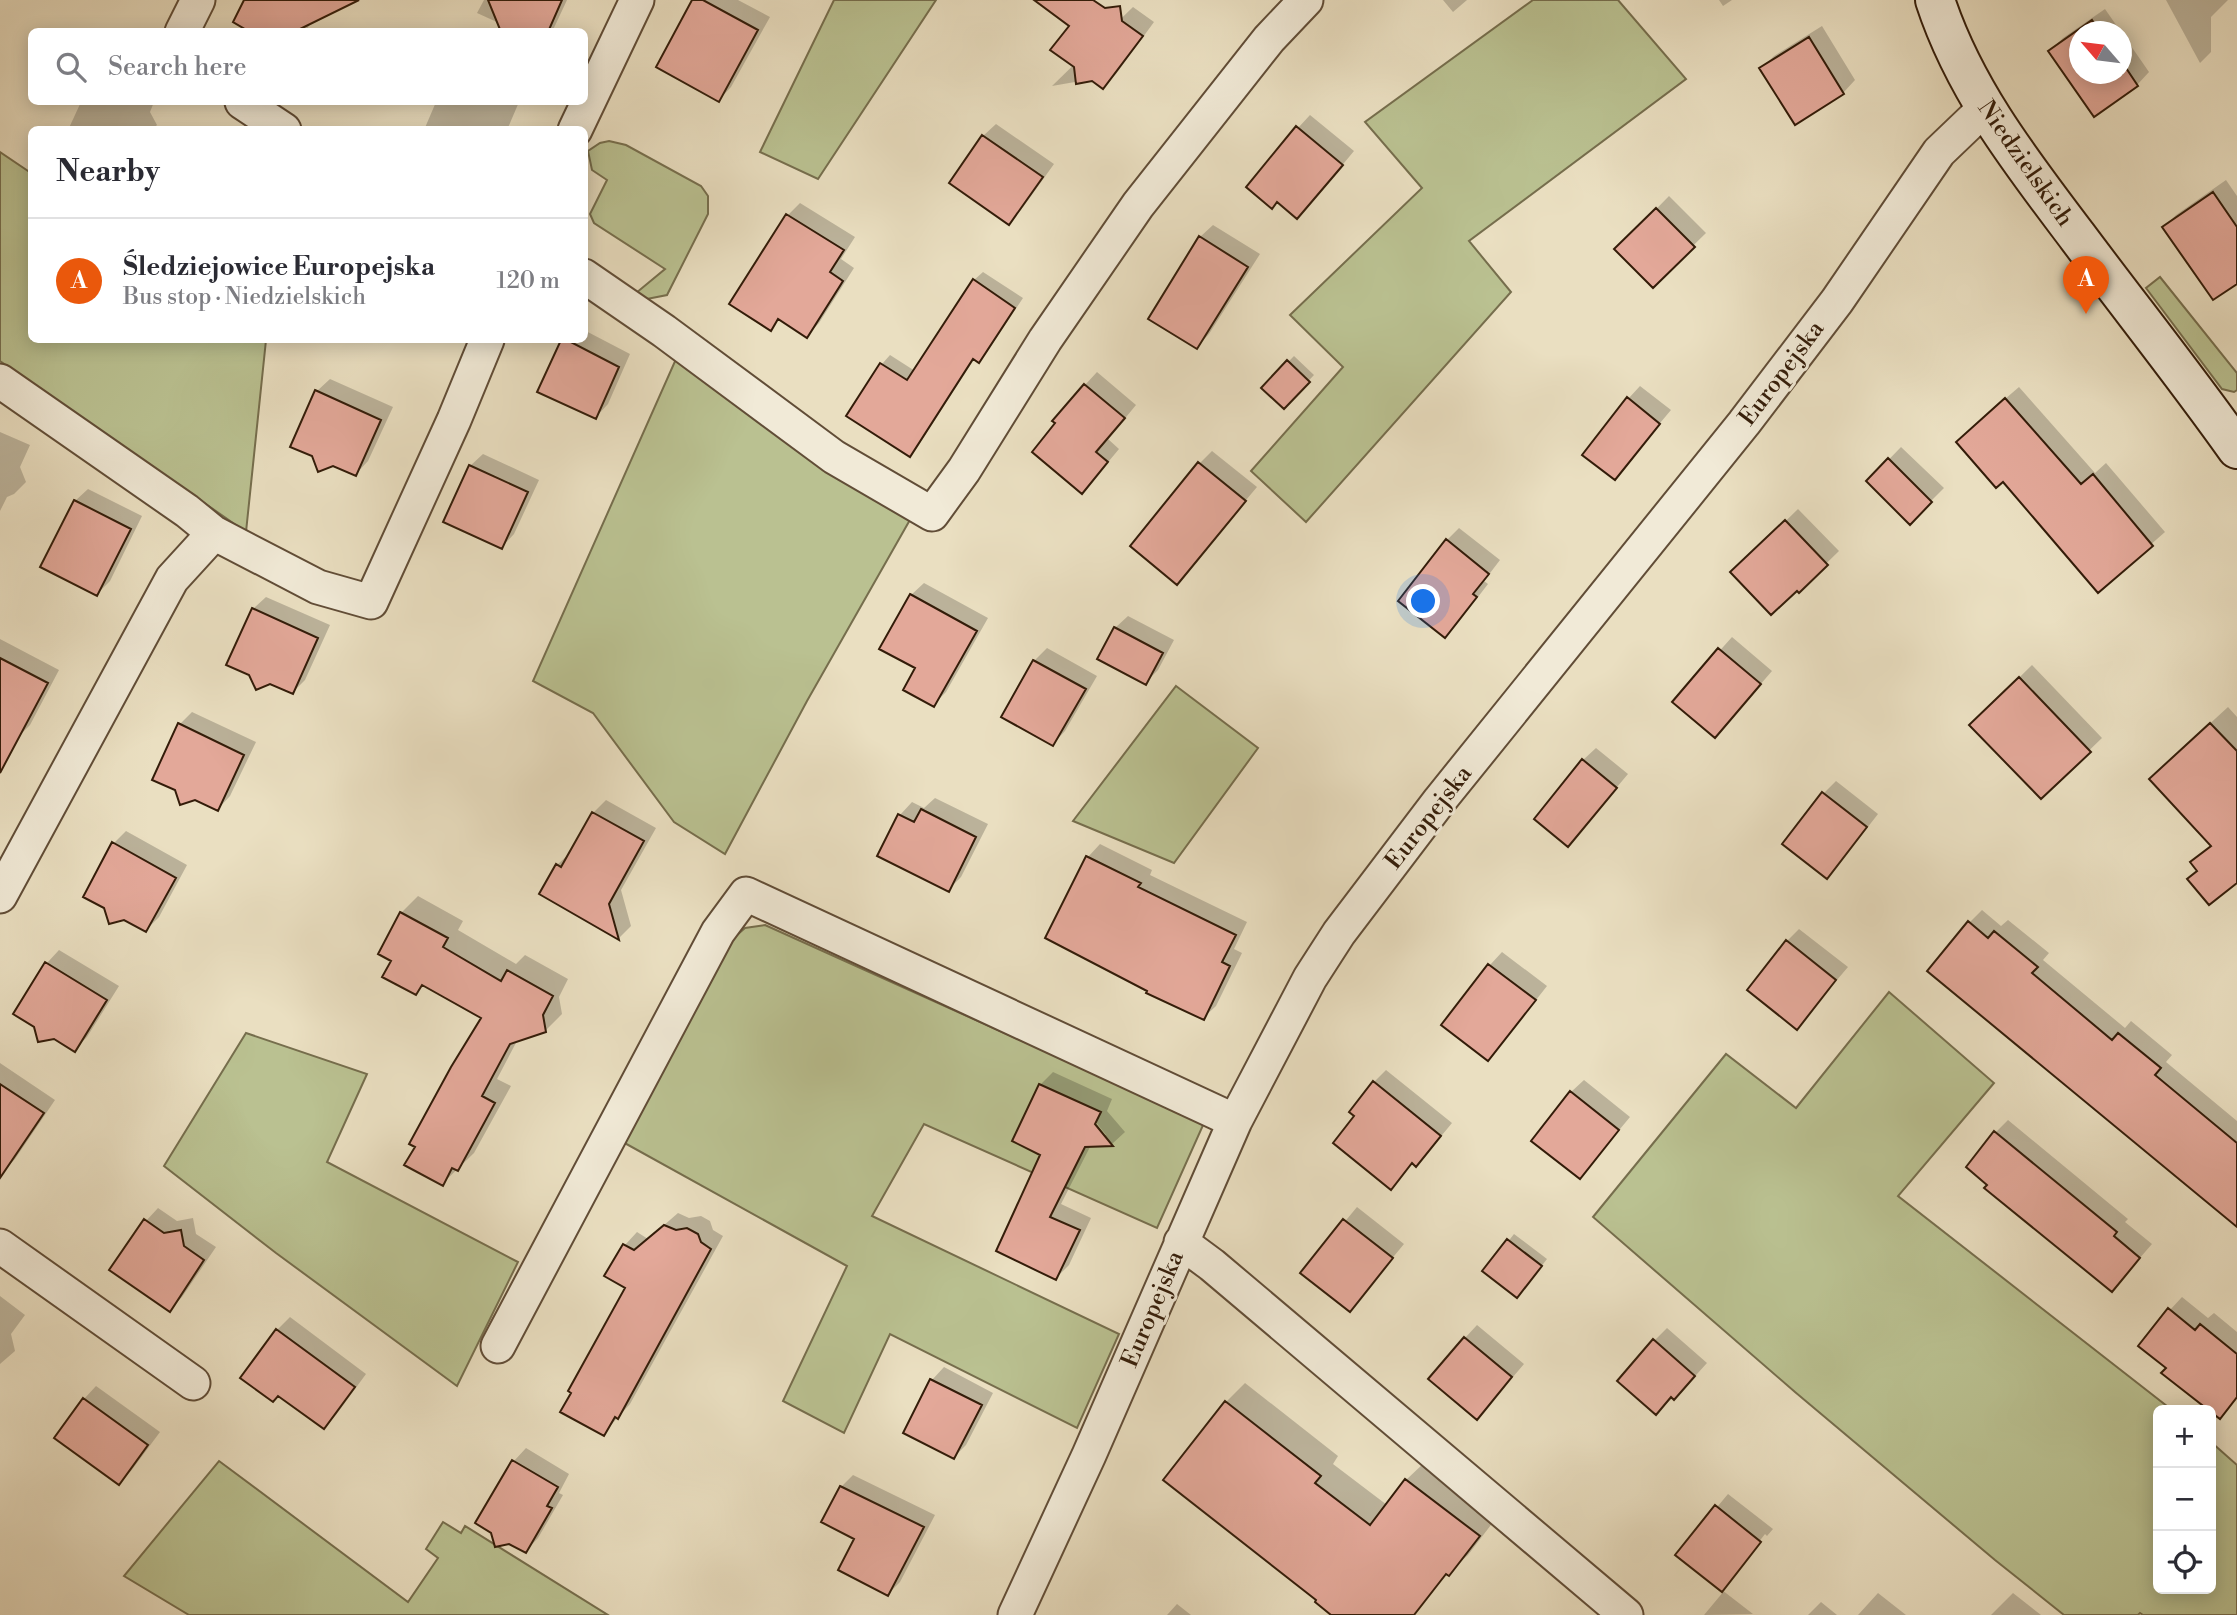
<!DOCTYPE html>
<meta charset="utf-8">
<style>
:root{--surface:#fff;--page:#f7f7f7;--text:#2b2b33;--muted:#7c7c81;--line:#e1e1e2;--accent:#ea580c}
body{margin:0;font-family:"Libre Bodoni",serif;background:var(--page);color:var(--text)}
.controls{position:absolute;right:21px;bottom:21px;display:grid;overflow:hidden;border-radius:10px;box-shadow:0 4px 18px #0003}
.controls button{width:63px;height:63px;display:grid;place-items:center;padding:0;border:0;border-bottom:2px solid var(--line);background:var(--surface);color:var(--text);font:35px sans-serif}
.compass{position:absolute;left:2069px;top:21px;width:63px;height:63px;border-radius:50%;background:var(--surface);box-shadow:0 4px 18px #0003;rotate:298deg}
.you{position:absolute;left:1424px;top:602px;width:24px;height:24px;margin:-18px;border:5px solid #fff;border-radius:50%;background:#1a73e8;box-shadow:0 0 0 10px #1a73e833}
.badge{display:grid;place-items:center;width:46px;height:46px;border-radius:50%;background:var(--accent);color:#fff;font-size:23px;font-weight:700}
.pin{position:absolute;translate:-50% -58px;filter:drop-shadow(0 2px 4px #0008)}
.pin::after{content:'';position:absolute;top:37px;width:24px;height:21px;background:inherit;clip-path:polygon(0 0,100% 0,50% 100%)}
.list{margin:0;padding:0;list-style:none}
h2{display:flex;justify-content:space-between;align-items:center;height:91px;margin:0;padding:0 28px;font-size:30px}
h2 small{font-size:23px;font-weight:400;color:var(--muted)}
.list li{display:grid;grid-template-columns:46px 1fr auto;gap:21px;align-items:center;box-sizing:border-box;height:126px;padding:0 28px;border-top:2px solid var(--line)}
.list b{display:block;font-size:26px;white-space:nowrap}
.list p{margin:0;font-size:23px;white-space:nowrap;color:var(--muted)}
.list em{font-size:23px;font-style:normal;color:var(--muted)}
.icon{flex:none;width:38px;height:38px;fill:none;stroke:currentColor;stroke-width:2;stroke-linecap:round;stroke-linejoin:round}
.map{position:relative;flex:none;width:2237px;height:1615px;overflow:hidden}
.search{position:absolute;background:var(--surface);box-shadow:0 4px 18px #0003;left:28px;top:28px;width:560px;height:77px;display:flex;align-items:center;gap:18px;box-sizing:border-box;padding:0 24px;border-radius:10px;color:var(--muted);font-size:26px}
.panel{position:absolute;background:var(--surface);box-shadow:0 4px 18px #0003;left:28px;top:126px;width:560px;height:217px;border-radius:10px}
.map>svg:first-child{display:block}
</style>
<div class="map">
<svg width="2237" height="1615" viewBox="0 0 2237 1615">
<rect width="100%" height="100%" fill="#eadfc1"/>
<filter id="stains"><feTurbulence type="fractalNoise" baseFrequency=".00286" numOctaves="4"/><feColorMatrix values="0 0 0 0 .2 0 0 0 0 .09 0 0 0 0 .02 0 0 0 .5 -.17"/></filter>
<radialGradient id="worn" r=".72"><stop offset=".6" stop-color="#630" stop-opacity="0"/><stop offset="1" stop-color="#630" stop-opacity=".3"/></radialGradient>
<path fill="#bac191" stroke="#766e4d" stroke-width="2" d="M 834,0 L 936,0 L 818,179 L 760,152 Z
M 1533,0 L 1618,0 L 1686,79 L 1469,241 L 1511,292 L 1306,522 L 1251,471 L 1343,367 L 1290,315 L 1422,188 L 1365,122 Z
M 609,141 L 626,145 L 701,186 L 708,196 L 708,214 L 667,295 L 647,299 L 636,293 L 665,269 L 594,223 L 590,214 L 607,180 L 592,170 L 588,151 L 600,143 Z
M 0,152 L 31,173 L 32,340 L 266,340 L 246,532 L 0,361 Z
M 2160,277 L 2237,373 L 2237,390 L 2234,392 L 2222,389 L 2146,288 Z
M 676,359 L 911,518 L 807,701 L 725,854 L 674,822 L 593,713 L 533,681 Z
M 1176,686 L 1258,748 L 1174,863 L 1073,821 Z
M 765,925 L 1204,1123 L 1157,1228 L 924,1124 L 872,1216 L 1119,1334 L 1077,1428 L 890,1334 L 844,1433 L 783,1401 L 847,1266 L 621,1141 L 729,942 L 745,928 Z
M 1889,992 L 1994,1083 L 1898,1196 L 2172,1410 L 2158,1410 L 2158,1589 L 2211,1589 L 2211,1442 L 2237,1465 L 2237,1615 L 2143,1615 L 2140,1613 L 2138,1615 L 2064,1615 L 1995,1560 L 1795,1392 L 1593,1217 L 1726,1054 L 1796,1108 Z
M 246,1033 L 367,1074 L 327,1162 L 518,1262 L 457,1386 L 276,1253 L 164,1166 Z
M 219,1461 L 408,1602 L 438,1558 L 426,1549 L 443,1522 L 461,1533 L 465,1526 L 608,1615 L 189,1615 L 124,1576 Z"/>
<path fill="#0003" fill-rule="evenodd" d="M 246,0 L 326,0 L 305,32 L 255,32 Z
M 484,0 L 567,0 L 552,32 L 503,32 L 499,23 L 477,13 Z
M 694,0 L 738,0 L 770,17 L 731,87 L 719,100 Z
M 1443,0 L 1467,0 L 1453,12 Z
M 1719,0 L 1732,0 L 1723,6 Z
M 2166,0 L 2228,0 L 2211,17 L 2211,52 L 2200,63 Z
M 1133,7 L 1154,22 L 1116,74 L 1103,87 L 1092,79 L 1052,86 Z
M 2105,9 L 2121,32 L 2080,32 L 2080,74 L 2122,74 L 2122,33 L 2149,72 L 2137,85 L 2094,114 L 2050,51 L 2063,38 Z
M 1822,26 L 1855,80 L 1843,93 L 1762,68 L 1774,56 Z
M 81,102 L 154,102 L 150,112 L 157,125 L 152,130 L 68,130 Z
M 436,102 L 519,102 L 507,130 L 424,130 Z
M 1310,115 L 1354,151 L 1310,204 L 1298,128 Z
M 996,124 L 1054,164 L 1021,210 L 1009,223 L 983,136 Z
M 2226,180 L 2237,196 L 2237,281 L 2164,227 L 2176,215 Z
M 1669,196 L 1706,233 L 1653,285 L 1617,249 Z
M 800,203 L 855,237 L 841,259 L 854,268 L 819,323 L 807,336 L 780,318 L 770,328 L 788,215 Z
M 1213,225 L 1260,254 L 1209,334 L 1197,347 L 1200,237 Z
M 983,272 L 1023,298 L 987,352 L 979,361 L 975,358 L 918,446 L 910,455 L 849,416 L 882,364 L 890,355 L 915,371 L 974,280 Z
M 584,330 L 630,354 L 608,404 L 596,417 L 539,391 L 563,340 L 584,340 Z
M 1294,356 L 1314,375 L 1284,407 L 1263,388 Z
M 1097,372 L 1136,405 L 1108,439 L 1119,449 L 1094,479 L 1085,385 Z
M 330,379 L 393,407 L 368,461 L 356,474 L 317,391 Z
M 1640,386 L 1671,410 L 1614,478 L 1628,399 Z
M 2019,387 L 2095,473 L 2106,463 L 2165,532 L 2098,591 L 1970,429 Z
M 0,432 L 30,445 L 20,467 L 26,482 L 14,494 L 7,497 L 0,511 Z
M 1901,447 L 1944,488 L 1910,522 L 1868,481 Z
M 1212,451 L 1257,487 L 1177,582 L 1200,463 Z
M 483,454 L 539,480 L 514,534 L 502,547 L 470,466 Z
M 88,489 L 142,516 L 110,581 L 97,594 L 75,501 Z
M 1798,509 L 1839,551 L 1799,590 L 1732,573 Z
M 1459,528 L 1500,560 L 1484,581 L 1488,584 L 1458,623 L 1445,636 L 1447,540 Z
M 924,583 L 988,618 L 946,692 L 933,705 L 917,668 L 911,595 Z
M 266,597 L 330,625 L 305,680 L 293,692 L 253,609 Z
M 1128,616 L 1174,640 L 1158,670 L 1146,682 L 1115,628 Z
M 1732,637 L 1772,671 L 1727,723 L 1674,702 Z
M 0,639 L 59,670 L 30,725 L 18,737 L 0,728 Z
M 1047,648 L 1097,676 L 1065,731 L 1053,744 L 1034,661 Z
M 2032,665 L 2102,738 L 2041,797 L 1971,725 Z
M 2228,707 L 2237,717 L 2237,880 L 2168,762 Z
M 192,712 L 256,742 L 230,796 L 218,809 L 180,724 Z
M 1596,748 L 1628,774 L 1568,845 L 1583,760 Z
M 1836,781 L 1878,814 L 1839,864 L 1827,876 L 1823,794 Z
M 935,798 L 988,824 L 961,877 L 948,890 L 879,856 L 900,815 L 912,802 L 924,808 Z
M 606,800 L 656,828 L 621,890 L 631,926 L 619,938 L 542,893 L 557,865 L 570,853 L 593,813 Z
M 126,831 L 187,865 L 159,917 L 146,930 L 113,844 Z
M 1100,844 L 1152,870 L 1150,875 L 1247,922 L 1234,949 L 1242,953 L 1216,1006 L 1203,1018 L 1047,938 L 1088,857 Z
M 418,896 L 463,921 L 458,930 L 516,964 L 525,955 L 568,979 L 559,997 L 562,1014 L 545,1031 L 518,1039 L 497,1079 L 511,1086 L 474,1153 L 442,1184 L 483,1017 L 425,984 L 416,993 L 394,961 L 401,913 Z
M 1982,910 L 2001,926 L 2008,920 L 2049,953 L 2043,960 L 2125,1028 L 2131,1021 L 2172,1055 L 2166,1062 L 2237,1121 L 2237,1225 L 1969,923 Z
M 1799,929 L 1848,967 L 1797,1027 L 1787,941 Z
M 59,950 L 119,986 L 87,1037 L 74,1050 L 16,1013 L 47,963 Z
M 1502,952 L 1547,986 L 1500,1046 L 1488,1059 L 1444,1025 L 1490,965 Z
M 0,1063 L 55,1100 L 15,1159 L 3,1172 L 0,1170 Z
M 1386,1070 L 1452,1123 L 1428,1152 L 1416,1165 L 1413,1162 L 1391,1187 L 1356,1116 L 1374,1082 Z
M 1053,1072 L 1112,1099 L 1107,1111 L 1125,1132 L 1112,1144 L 1091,1145 L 1061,1204 L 1091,1218 L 1069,1265 L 1056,1278 L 1043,1154 L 1040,1085 ZM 1091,1116 L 1106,1135 L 1102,1135 L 1088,1119 Z
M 1584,1080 L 1630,1117 L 1580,1177 L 1571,1092 Z
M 2008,1120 L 2128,1219 L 2125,1222 L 2152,1244 L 2112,1290 L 1989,1184 L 1995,1133 Z
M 1357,1207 L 1404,1244 L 1350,1309 L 1303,1272 Z
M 158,1208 L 177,1221 L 193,1218 L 196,1234 L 216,1247 L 182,1297 L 170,1309 L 146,1221 Z
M 678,1213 L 689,1218 L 701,1216 L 710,1221 L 713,1230 L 723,1236 L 630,1404 L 603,1434 L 627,1287 L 625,1245 L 637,1232 L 648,1239 Z
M 1514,1234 L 1547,1259 L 1523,1290 L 1485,1271 Z
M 0,1296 L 25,1315 L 11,1334 L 15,1351 L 0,1364 Z
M 2182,1297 L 2208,1318 L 2214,1313 L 2237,1332 L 2237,1398 L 2219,1417 L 2168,1368 L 2170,1310 Z
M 290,1317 L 366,1374 L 336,1415 L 324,1427 L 278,1394 L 242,1377 L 277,1330 Z
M 1477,1325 L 1524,1364 L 1489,1405 L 1465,1338 Z
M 1667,1328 L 1707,1363 L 1687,1385 L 1656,1413 L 1655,1340 Z
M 944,1367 L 993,1393 L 966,1445 L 954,1457 L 932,1380 Z
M 1245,1383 L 1338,1456 L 1333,1464 L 1387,1505 L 1406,1480 L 1425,1462 L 1497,1517 L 1468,1555 L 1448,1573 L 1413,1615 L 1338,1615 L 1226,1402 Z
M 96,1386 L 160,1432 L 131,1471 L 119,1483 L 84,1399 Z
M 526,1448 L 569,1474 L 559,1493 L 563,1495 L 538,1538 L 526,1551 L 477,1523 L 514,1461 Z
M 853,1475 L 935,1515 L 900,1582 L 888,1594 L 841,1487 Z
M 1728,1494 L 1773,1529 L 1767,1536 L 1765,1534 L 1730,1579 L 1733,1579 L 1722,1590 L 1753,1614 L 1704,1615 L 1724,1591 L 1677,1555 Z
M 1878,1593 L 1906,1615 L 1858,1615 Z
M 2013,1593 L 2041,1615 L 1991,1615 Z
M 1821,1602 L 1837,1615 L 1808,1615 Z
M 1177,1604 L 1191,1615 L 1167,1615 Z"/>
<path fill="#e3a899" stroke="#331c09" stroke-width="2" d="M 244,0 L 359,0 L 294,32 L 250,32 L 233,22 Z
M 488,0 L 562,0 L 548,32 L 501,32 Z
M 692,0 L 703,0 L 758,30 L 719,102 L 656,67 Z
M 1034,0 L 1093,0 L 1105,8 L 1120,6 L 1122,21 L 1143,36 L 1103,89 L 1092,81 L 1076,84 L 1074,67 L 1050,50 L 1069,26 Z
M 2092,20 L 2100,32 L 2080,32 L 2080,74 L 2122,74 L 2122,62 L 2138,86 L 2094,117 L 2048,51 Z
M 1809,37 L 1844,94 L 1795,125 L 1759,68 Z
M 1296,126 L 1343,165 L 1297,219 L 1277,202 L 1272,209 L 1246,187 Z
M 982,135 L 1043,177 L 1009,225 L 949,183 Z
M 2213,192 L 2237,227 L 2237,284 L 2213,300 L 2162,227 Z
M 1656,208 L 1695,247 L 1653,288 L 1614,249 Z
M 786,214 L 844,250 L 830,272 L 843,281 L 807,338 L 778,319 L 771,331 L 729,304 Z
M 1199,236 L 1248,267 L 1197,349 L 1148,319 Z
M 973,279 L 1015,308 L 979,363 L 973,359 L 910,457 L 846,416 L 880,363 L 907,380 Z
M 561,340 L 567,340 L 619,367 L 596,419 L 537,392 Z
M 1287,360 L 1310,382 L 1284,409 L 1261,388 Z
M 1084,384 L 1125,418 L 1096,452 L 1108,462 L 1082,494 L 1032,452 L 1055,423 L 1052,421 Z
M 315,390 L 381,420 L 356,476 L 333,466 L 318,472 L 312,456 L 290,447 Z
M 1627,397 L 1660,424 L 1615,480 L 1582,455 Z
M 2005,398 L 2081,484 L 2093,474 L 2153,546 L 2098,593 L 2003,482 L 1996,488 L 1956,442 Z
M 1888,458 L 1932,502 L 1910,525 L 1866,481 Z
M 1198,462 L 1246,501 L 1177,585 L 1130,546 Z
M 469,465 L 528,492 L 502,549 L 443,522 Z
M 74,500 L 131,529 L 97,596 L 40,567 Z
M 1785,520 L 1828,565 L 1799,593 L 1797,591 L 1771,615 L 1730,572 Z
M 1446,539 L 1489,574 L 1473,594 L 1477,597 L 1445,638 L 1398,601 Z
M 910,594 L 977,631 L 934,707 L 903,690 L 915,668 L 879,649 Z
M 252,608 L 318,638 L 293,694 L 270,684 L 256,690 L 249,675 L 226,665 Z
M 1114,627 L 1163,653 L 1146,685 L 1097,659 Z
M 1718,648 L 1761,684 L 1715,738 L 1672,702 Z
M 0,658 L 48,683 L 0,773 Z
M 1033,660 L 1086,689 L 1053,746 L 1001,717 Z
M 2019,677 L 2091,752 L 2041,799 L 1969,725 Z
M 178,723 L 244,755 L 218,811 L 195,800 L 180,805 L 175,790 L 152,780 Z
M 2210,723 L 2237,751 L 2237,883 L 2209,905 L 2187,879 L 2197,871 L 2190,862 L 2211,846 L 2149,779 Z
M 1582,759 L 1617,788 L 1568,847 L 1534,819 Z
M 1822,792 L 1867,827 L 1827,879 L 1782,844 Z
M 921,809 L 976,837 L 949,892 L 877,856 L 898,814 L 914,822 Z
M 592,812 L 644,841 L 609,904 L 619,940 L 539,894 L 556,864 L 561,867 Z
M 112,842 L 176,878 L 146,932 L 124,920 L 109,924 L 104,908 L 83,897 Z
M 1086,856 L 1141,883 L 1138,887 L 1236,935 L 1222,962 L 1230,966 L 1204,1020 L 1146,993 L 1147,991 L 1045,938 Z
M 400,912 L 448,938 L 443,947 L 501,981 L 507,970 L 553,996 L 543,1015 L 546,1032 L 510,1044 L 482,1096 L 495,1103 L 458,1171 L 452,1168 L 443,1186 L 404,1165 L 415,1147 L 409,1144 L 451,1067 L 481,1018 L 422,985 L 416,995 L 382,977 L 391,961 L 378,954 Z
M 1968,921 L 1988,938 L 1994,931 L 2038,967 L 2032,973 L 2112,1040 L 2118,1033 L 2161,1068 L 2155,1075 L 2237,1143 L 2237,1227 L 1927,971 Z
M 1786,940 L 1836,980 L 1797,1030 L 1747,990 Z
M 45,962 L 107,1000 L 75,1052 L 54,1039 L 38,1042 L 34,1027 L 13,1014 Z
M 1488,964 L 1536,1000 L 1488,1061 L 1441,1025 Z
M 1373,1081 L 1441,1136 L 1416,1167 L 1412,1163 L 1391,1190 L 1333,1143 L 1354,1116 L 1349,1112 Z
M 0,1084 L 44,1113 L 0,1178 Z
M 1039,1084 L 1101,1112 L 1095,1124 L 1113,1146 L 1085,1147 L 1050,1217 L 1080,1230 L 1056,1280 L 996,1251 L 1040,1155 L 1012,1141 Z
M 1570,1091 L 1619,1130 L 1580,1179 L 1531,1141 Z
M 1994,1131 L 2117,1232 L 2114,1236 L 2140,1258 L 2112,1292 L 1984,1188 L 1987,1185 L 1966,1167 Z
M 144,1219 L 164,1233 L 181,1230 L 184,1246 L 204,1260 L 170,1312 L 109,1270 Z
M 1343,1219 L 1393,1258 L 1350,1312 L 1300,1273 Z
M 664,1225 L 676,1230 L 687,1228 L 698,1234 L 701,1242 L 711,1249 L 618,1419 L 615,1417 L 604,1436 L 560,1412 L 571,1393 L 568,1391 L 625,1288 L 604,1276 L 623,1244 L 634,1250 Z
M 1507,1239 L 1542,1266 L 1517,1298 L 1482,1271 Z
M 2168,1308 L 2195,1330 L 2200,1324 L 2237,1354 L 2237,1397 L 2220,1419 L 2161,1373 L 2166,1368 L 2138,1346 Z
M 276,1329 L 355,1387 L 324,1429 L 278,1396 L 273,1402 L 240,1378 Z
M 1464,1337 L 1512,1377 L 1477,1420 L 1428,1379 Z
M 1653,1339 L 1695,1376 L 1674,1400 L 1671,1397 L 1656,1415 L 1617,1381 Z
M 930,1379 L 982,1405 L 954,1459 L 903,1433 Z
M 83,1398 L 148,1445 L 119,1485 L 54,1438 Z
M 1225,1401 L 1321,1476 L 1315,1483 L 1370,1525 L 1405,1479 L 1480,1536 L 1449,1576 L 1446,1574 L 1414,1615 L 1331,1615 L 1315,1602 L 1316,1600 L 1163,1480 Z
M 512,1460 L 558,1487 L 547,1506 L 552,1508 L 526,1553 L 509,1544 L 495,1547 L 491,1533 L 475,1523 Z
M 840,1486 L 924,1527 L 888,1596 L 838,1570 L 854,1539 L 821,1522 Z
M 1715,1505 L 1761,1542 L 1722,1592 L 1675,1555 Z"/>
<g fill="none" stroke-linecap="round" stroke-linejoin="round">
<g stroke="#614d37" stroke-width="37">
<path id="street" d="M 182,32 L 198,0
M 242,102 L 284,130
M 575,130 L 637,0
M 584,276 L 664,331 L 834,457 L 932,514 L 964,470 L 1045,340 L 1138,205 L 1269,39 L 1306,0
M 0,381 L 187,511 L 214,533
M 0,896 L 172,579 L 214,533 L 318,587 L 371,602 L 454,420 L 487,340
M 1181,1242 L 1212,1265 L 1626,1615
M 0,1246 L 193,1383
M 498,1346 L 718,932 L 746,894 L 1235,1121
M 1015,1615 L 1089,1455 L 1235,1121 L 1310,978 L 1339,933 L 1440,800 L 1744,423 L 1837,301 L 1939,152 L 1985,108"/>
</g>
<g stroke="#331c09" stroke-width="42">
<path id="secondary" d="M 1935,0 C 1964,89 2021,162 2077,236 C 2130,307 2186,377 2237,449"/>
</g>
<use href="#street" stroke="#f1ead7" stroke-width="33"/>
<use href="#secondary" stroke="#f1ead7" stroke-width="38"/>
</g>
<g text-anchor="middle" stroke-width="6" stroke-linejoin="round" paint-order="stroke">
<g font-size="24" fill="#331c09" stroke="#f1ead7">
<text transform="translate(2026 163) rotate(55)" y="8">Niedzielskich</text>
<text transform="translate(1781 373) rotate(-53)" y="8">Europejska</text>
<text transform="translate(1428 817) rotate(-52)" y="8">Europejska</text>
<text transform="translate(1152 1309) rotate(-67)" y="8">Europejska</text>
</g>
</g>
<rect width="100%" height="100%" filter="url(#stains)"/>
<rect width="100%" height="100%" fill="url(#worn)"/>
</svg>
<div class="controls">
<button>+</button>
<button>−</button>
<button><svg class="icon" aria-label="locate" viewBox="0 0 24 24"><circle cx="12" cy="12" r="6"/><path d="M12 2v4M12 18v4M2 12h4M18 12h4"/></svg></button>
</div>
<svg class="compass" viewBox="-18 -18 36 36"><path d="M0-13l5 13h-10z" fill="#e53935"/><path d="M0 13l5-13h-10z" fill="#7c7c81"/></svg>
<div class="you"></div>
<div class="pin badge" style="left:2086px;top:314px">A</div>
<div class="search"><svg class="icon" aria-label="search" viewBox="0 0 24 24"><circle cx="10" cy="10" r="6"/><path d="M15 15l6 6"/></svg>Search here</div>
<section class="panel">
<h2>Nearby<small></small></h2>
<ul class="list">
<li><span class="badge">A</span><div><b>Śledziejowice Europejska</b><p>Bus stop · Niedzielskich</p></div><em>120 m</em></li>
</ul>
</section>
</div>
